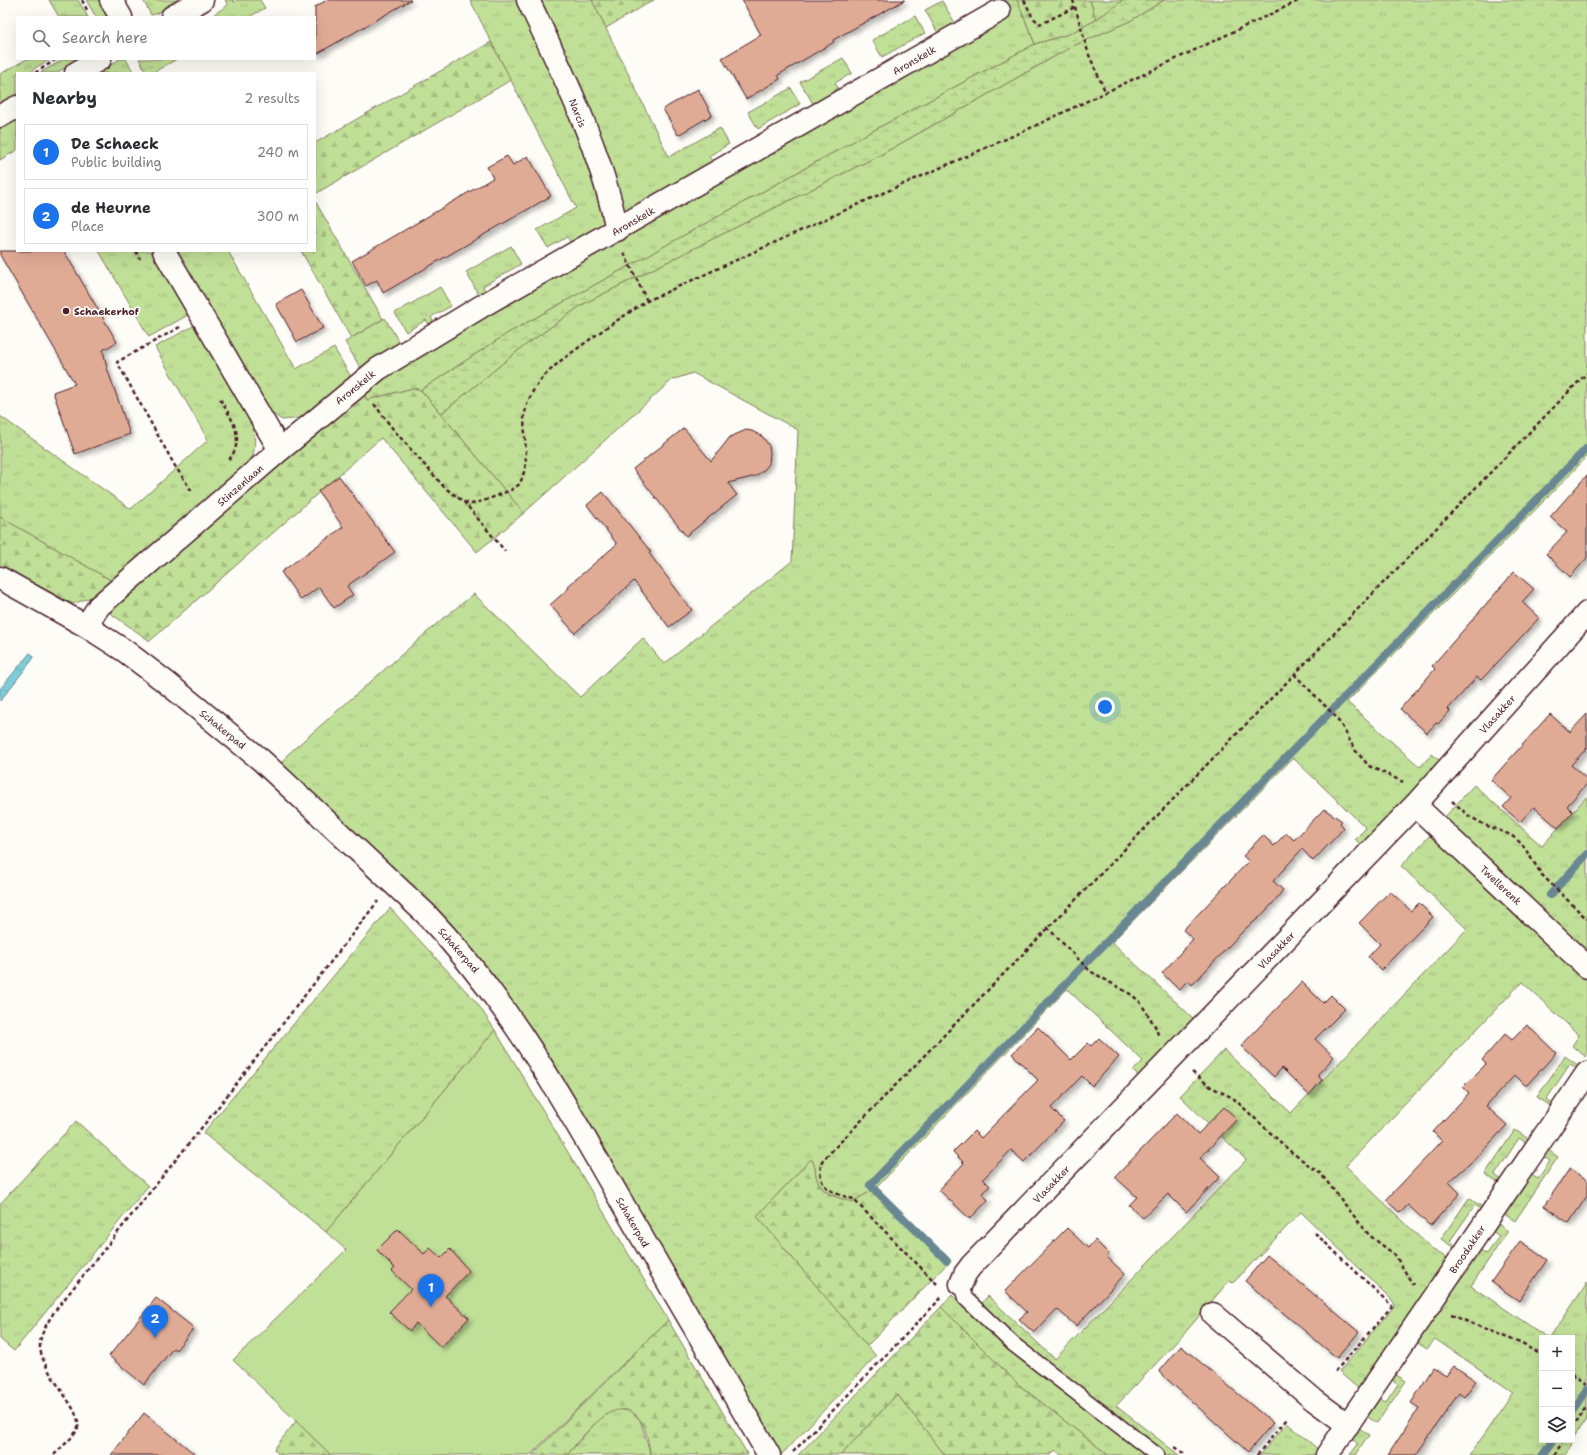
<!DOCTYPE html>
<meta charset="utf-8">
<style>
:root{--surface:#fff;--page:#f7f7f7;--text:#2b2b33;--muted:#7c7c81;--line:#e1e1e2;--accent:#1a73e8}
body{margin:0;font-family:"Shantell Sans",sans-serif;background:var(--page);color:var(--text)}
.controls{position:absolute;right:12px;bottom:12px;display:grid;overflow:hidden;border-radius:0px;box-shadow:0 4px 16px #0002}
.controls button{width:36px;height:36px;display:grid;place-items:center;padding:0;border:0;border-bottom:1px solid var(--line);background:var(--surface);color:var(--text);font:20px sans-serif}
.you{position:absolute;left:1105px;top:707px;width:14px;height:14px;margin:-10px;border:3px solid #fff;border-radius:50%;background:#1a73e8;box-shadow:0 0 0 6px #1a73e833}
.badge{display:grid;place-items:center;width:26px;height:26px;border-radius:50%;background:var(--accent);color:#fff;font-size:13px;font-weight:700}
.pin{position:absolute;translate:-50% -33px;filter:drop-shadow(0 1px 2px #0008)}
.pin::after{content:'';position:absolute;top:21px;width:14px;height:12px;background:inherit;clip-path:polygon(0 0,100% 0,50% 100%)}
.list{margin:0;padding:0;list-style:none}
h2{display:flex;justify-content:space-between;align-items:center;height:52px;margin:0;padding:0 16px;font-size:17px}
h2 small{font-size:13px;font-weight:400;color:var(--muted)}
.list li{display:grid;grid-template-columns:26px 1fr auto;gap:12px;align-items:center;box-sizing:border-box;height:56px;margin:0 8px 8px;padding:0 8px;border:1px solid var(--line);border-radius:0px}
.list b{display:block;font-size:15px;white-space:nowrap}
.list p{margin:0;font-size:13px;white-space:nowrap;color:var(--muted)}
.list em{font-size:13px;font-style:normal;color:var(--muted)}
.icon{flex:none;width:22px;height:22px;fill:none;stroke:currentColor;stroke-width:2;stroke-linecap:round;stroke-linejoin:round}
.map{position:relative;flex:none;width:1587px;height:1455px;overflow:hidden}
.search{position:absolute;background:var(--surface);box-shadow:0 4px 16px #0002;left:16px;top:16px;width:300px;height:44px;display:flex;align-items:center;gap:10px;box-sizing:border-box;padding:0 14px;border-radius:0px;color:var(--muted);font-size:15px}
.panel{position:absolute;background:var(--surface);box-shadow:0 4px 16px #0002;left:16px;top:72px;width:300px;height:180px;border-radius:0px}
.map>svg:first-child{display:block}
</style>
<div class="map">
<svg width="1587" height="1455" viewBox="0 0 1587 1455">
<defs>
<pattern id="grass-tufts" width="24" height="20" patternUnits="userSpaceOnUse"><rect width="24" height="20" fill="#c0df97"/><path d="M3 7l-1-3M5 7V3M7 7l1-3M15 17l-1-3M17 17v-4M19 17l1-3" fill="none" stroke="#a6bf82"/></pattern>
<pattern id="forest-firs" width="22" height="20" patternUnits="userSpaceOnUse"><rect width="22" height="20" fill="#c0df97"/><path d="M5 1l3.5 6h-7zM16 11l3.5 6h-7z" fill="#a6bf82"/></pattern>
<pattern id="wetland-marsh" width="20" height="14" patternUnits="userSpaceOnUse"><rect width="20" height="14" fill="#c0df97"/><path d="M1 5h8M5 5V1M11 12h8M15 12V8" fill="none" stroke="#a6bf82"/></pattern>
<pattern id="water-ripples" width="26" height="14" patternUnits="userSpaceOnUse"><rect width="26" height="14" fill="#7dcdd8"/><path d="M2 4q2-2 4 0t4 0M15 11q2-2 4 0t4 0" fill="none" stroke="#6eb0ba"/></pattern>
<filter id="shadow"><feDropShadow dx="3.5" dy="3.5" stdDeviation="2" flood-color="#0004"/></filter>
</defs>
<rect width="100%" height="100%" fill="#fdfcf7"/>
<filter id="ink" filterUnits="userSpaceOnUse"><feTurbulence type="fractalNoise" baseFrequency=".025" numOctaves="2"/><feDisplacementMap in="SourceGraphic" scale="8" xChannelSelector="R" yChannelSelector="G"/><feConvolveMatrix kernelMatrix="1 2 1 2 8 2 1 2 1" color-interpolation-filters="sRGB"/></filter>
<g filter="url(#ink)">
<path fill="url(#grass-tufts)" stroke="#857f61" d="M 49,0 L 78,0 L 88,17 L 59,17 Z
M 86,0 L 99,0 L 107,17 L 96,17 Z
M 143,0 L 182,0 L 156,14 L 151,15 Z
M 225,0 L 233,0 L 234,2 L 237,0 L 260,0 L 265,8 L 249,17 L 210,17 L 228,5 Z
M 470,0 L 521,0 L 556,74 L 609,223 L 572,244 L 567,237 L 548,248 L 537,230 L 576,208 Z
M 535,0 L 592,0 L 669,157 L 720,128 L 729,144 L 709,156 L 713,163 L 621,216 Z
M 999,0 L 1017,0 L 1035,44 L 865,135 L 508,333 L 421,390 L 413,388 L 367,400 L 363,393 L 404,365 L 1007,15 Z
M 1090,0 L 1123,0 L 1096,20 Z
M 1164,0 L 1587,0 L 1587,457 L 1347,702 L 1420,767 L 1432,754 L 1440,761 L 1362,846 L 1355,839 L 1366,828 L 1293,758 L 1112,942 L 1195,1020 L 1140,1078 L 1133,1071 L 1143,1061 L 1067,989 L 875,1189 L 852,1202 C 840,1198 824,1195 818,1182 C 814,1174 817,1167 811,1159 L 757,1216 L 876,1356 L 781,1455 L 685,1290 L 512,1001 L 465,942 L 424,897 L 382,858 L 284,774 L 282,763 L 287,755 L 441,620 L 474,594 L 580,697 L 643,638 L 664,664 L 792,561 L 798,430 L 693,373 L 672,380 L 524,513 L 441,414 L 520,349 L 583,304 L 882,154 L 1073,46 L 1130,21 Z
M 942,1 L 955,23 L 938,33 L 925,10 Z
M 915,16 L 925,33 L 882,57 L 872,40 Z
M 843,58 L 852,73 L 835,83 L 839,90 L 814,105 L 800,82 Z
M 27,59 L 51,59 L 35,68 L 31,73 L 17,73 L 17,95 L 0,105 L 0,74 Z
M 64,59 L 81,59 L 56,73 L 40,73 Z
M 120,59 L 126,59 L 134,73 L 98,73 Z
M 139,59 L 177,59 L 152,73 L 147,73 Z
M 791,88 L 800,104 L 758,129 L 748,112 Z
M 17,119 L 17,150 L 0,160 L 0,128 Z
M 511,246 L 521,264 L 483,286 L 486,294 L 480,297 L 466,272 Z
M 99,251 L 151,251 L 188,315 L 149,337 Z
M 176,251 L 228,251 L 296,369 L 334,348 L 351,377 L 303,418 L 282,420 L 273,414 L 265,405 Z
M 440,287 L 451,306 L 431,317 L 434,324 L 430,326 L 426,320 L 406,332 L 395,313 Z
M 385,318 L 400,344 L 366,364 L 361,369 L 345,342 Z
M 195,325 L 250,418 C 255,433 257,446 251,461 L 114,582 L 0,517 L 0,416 L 131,509 L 208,440 L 155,347 Z
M 1474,785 L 1542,846 L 1587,796 L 1587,953 L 1444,818 Z
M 1432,833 L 1587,979 L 1587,1055 L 1586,1057 L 1572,1046 L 1579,1035 L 1522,982 L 1346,1166 L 1433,1250 L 1449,1259 L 1360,1390 L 1339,1372 L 1395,1305 L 1392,1300 L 1301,1212 L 1233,1283 L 1229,1281 L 1183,1335 L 1116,1406 L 1179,1455 L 1167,1455 L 1016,1339 L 980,1305 L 988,1296 L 1055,1359 L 1246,1160 L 1180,1096 L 1224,1050 L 1291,1113 L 1467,929 L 1401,866 Z
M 390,908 L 477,1003 L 495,1030 L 326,1232 L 203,1133 Z
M 1565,1056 L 1579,1066 L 1578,1069 L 1570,1064 L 1546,1100 L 1553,1105 L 1552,1107 L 1537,1097 Z
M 76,1121 L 148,1186 L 14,1351 L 0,1339 L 0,1204 Z
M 1515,1130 L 1530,1140 L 1527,1143 L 1519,1138 L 1495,1175 L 1502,1181 L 1500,1184 L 1485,1174 Z
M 1547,1149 L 1558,1157 L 1515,1221 L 1504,1214 L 1530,1174 L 1538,1179 L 1550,1161 L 1543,1156 Z
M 1469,1198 L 1484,1208 L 1482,1210 L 1475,1205 L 1450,1241 L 1457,1247 L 1456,1249 L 1441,1239 Z
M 1497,1223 L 1508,1231 L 1471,1286 L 1548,1338 L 1542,1338 L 1542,1440 L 1572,1440 L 1572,1338 L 1550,1338 L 1587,1283 L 1587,1418 L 1572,1441 L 1571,1448 L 1566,1455 L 1470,1455 L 1513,1392 L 1435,1339 L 1427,1349 L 1416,1342 L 1479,1249 L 1487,1254 L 1499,1236 L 1492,1231 Z
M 952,1295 L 1011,1351 L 1147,1455 L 1108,1455 L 1019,1385 L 941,1307 Z
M 1395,1374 L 1406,1381 L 1377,1423 L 1366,1416 L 1378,1398 L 1386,1402 L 1398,1384 L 1391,1379 Z
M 897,1394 L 945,1455 L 841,1455 Z
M 616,1409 L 631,1411 L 640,1420 L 651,1455 L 567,1455 L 599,1419 Z
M 1287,1423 L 1319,1450 L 1316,1455 L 1260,1455 Z
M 1358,1427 L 1369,1435 L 1356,1455 L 1350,1455 L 1358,1444 L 1351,1438 Z"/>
<path fill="url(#forest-firs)" stroke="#857f61" d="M 592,0 L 654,0 L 606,28 Z
M 1017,0 L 1090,0 L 1096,20 L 1069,34 L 1035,44 Z
M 491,42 L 511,80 L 315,194 L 315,143 Z
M 315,201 L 383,319 L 351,338 L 301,251 L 315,251 Z
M 413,388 L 421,390 L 524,513 L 477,552 L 381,438 L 150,641 L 110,613 L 119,602 L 363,393 L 367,400 Z
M 0,517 L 114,582 L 94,596 L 73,604 L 0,566 Z
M 811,1159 C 817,1167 814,1174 818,1182 C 823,1195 840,1198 852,1202 L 875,1189 L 950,1261 L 867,1346 L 757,1216 Z
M 941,1307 L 1019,1385 L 1108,1455 L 1061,1455 L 1055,1450 L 1051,1455 L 945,1455 L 897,1394 L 841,1455 L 798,1455 Z
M 668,1320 L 748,1455 L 651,1455 C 648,1444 647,1429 640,1420 C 618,1388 581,1438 567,1455 L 532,1455 Z
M 296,1421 L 331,1455 L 279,1455 L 274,1449 Z"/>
<path fill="url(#wetland-marsh)" stroke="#857f61" d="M 1123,0 L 1164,0 L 1130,21 L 1073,46 L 882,154 L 583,304 L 520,349 L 441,414 L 421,390 L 508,333 L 865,135 L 1035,44 L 1069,34 L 1096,20 Z"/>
<path fill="#c0df97" stroke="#857f61" d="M 495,1030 L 668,1320 L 530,1455 L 331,1455 L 233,1360 L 346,1250 L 326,1232 Z"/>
<path fill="url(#water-ripples)" stroke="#698793" d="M 30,653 L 34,656 L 33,659 L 0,701 L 0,689 Z"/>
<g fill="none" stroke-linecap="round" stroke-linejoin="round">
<path stroke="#698793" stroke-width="8" d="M 1550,895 L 1587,854
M 947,1261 L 870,1185 L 1587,448
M 1572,1412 L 1587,1390
M 1542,1455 L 1553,1440"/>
</g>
<path fill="#e0ab95" stroke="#4a1f2b" filter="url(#shadow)" d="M 327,0 L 411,0 L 315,55 L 315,7 Z
M 742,0 L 905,0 L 833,40 L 834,42 L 778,75 L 780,79 L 746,99 L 722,58 L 761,35 Z
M 698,89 L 712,115 L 678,135 L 663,109 Z
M 507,156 L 513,165 L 528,156 L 551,196 L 383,293 L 377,280 L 366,286 L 352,261 L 493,178 L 487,167 Z
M 0,251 L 64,251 L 117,342 L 103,350 L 107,368 L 130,434 L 75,454 L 53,392 L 75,384 L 0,255 Z
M 301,290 L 323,328 L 297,342 L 276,304 Z
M 684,428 L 711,461 L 730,437 L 746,430 L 752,431 L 763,437 L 769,446 L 770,453 L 769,464 L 765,469 L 756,476 L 728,483 L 737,495 L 686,536 L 633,469 Z
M 1587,475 L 1587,558 L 1570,577 L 1546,554 L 1567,532 L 1550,517 Z
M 339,476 L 395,552 L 347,586 L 353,595 L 334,608 L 319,587 L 301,600 L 281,572 L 343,527 L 318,491 Z
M 603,492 L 651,552 L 649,553 L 692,610 L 669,627 L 634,581 L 575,633 L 550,605 L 569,588 L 568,586 L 617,544 L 587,505 Z
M 1514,572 L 1534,589 L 1522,602 L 1539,618 L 1481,680 L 1477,677 L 1448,709 L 1450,711 L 1438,724 L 1436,723 L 1427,733 L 1400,709 L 1435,669 L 1432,666 Z
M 1550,714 L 1570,732 L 1587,714 L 1587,748 L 1571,765 L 1587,779 L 1587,784 L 1567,806 L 1573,812 L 1558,828 L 1534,807 L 1520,822 L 1503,807 L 1511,798 L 1491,780 Z
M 1324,809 L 1342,821 L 1340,823 L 1344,828 L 1313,861 L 1302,849 L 1273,881 L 1283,890 L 1273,903 L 1259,918 L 1246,928 L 1192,985 L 1188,980 L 1179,990 L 1162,973 L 1193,939 L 1183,930 L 1249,861 L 1243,856 L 1263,835 L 1274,846 L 1286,833 L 1294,840 Z
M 1390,891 L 1411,911 L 1419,903 L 1433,917 L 1381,970 L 1368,957 L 1380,944 L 1359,923 Z
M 1302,982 L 1323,1003 L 1331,995 L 1345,1009 L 1315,1039 L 1334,1057 L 1317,1075 L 1322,1080 L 1309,1095 L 1282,1068 L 1274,1077 L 1241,1046 Z
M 1527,1025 L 1556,1053 L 1527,1085 L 1525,1085 L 1515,1075 L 1486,1106 L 1507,1125 L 1477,1157 L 1449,1182 L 1460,1193 L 1431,1225 L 1429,1225 L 1408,1205 L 1400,1213 L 1386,1200 L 1442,1141 L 1433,1132 L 1469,1093 L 1463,1087 L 1486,1064 L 1482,1060 L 1505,1034 L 1512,1040 Z
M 1038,1027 L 1071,1060 L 1088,1043 L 1091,1046 L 1099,1038 L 1119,1057 L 1092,1086 L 1082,1076 L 1051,1108 L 1064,1121 L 1024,1162 L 1011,1150 L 983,1179 L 990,1186 L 982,1193 L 988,1200 L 970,1219 L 939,1190 L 964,1163 L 953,1152 L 974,1131 L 981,1138 L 1038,1080 L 1012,1054 Z
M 1224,1107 L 1237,1119 L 1200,1158 L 1220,1177 L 1186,1212 L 1168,1194 L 1143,1218 L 1129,1205 L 1137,1197 L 1115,1177 L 1177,1113 L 1198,1134 Z
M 1570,1168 L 1587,1180 L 1587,1196 L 1569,1223 L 1544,1206 Z
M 1067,1228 L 1088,1248 L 1095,1240 L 1109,1254 L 1107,1257 L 1125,1274 L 1076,1326 L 1057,1309 L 1034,1333 L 1019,1319 L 1027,1312 L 1005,1291 Z
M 398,1229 L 424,1254 L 430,1248 L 441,1258 L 450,1249 L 469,1271 L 445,1296 L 469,1318 L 441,1347 L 416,1323 L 410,1331 L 389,1312 L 411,1289 L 392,1271 L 395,1268 L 377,1250 Z
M 1520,1241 L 1547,1260 L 1519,1301 L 1491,1282 Z
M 1267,1255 L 1359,1332 L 1337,1358 L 1245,1281 Z
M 156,1298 L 194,1328 L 176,1350 L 173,1348 L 144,1385 L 109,1356 Z
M 1181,1346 L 1273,1423 L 1248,1452 L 1159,1372 Z
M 1454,1366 L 1476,1381 L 1464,1397 L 1459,1393 L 1416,1455 L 1388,1455 L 1419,1408 L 1411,1403 L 1433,1368 L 1446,1376 Z
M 144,1413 L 196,1455 L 111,1455 Z"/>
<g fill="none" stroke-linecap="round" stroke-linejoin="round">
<g stroke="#4a1f2b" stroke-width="17">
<path id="service" d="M 961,1284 L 965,1298 L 1013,1344 L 1157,1455"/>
</g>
<g stroke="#4a1f2b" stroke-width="25">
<path id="minor" d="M 111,0 L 121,17
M 528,0 C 563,73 601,150 617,230
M 172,17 L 202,0
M 76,73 L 100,59
M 0,116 L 17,107
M 280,450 L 378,369 L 482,306 L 999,11
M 0,578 L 86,626 L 125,651 L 167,683 L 261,760 L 425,913 C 507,999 563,1099 621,1201 C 670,1286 719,1370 769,1455
M 86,626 L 99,606 L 280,450 L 164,251
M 1415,805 L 1587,967
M 961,1284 L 965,1274 L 971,1266 L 1415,805 L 1587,613
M 1213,1314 L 1314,1400 L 1348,1425
M 1327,1455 L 1587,1073"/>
</g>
<path stroke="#4a1f2b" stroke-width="2.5" stroke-dasharray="4 3" stroke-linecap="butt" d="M 82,0 L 87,10
M 1024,0 L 1033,18 L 1041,24 L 1075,7
M 1073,0 L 1089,55 L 1105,91
M 35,73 L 55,60
M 136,251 L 140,259
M 624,253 L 647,301
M 180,327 L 117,362 L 175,466 L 193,493
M 220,399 C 232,420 246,437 229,460
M 374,404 L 393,429 L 444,487 L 464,502 L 505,551
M 464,502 L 472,504 L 486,500 L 511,490 L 520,484 L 525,469 L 526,455 L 524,417 L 527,404 L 533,391 L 542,378 L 559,362 L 607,327 L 647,301 L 865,201 L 1024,131 L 1300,0
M 1294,674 L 1335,716 L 1343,728 L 1355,750 L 1369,766 L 1403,782
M 1452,801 L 1469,816 L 1485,825 L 1511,835 L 1522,844 L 1542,875 L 1587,919
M 1047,927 L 1090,971 L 1132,995 L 1140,1002 L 1155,1026 L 1159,1037
M 1192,1072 L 1211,1087 L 1233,1098 L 1290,1151 L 1321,1174 L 1369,1235 L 1395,1255 L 1413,1285
M 1315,1233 L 1392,1306 L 1334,1373
M 937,1284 L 853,1199 C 831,1192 815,1188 822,1161 L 1587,373
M 1451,1315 L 1520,1343 L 1542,1355
M 1572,1374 L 1587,1384
M 1572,1428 L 1587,1406
M 1175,1447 L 1186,1455
M 793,1452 L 942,1297
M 54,1455 C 61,1447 72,1439 77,1430 C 87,1412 37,1371 40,1342 C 42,1331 48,1322 54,1312 L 219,1106 L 378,901
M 1257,1455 L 1287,1419
M 1554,1455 L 1564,1440"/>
<use href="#service" stroke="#fdfcf7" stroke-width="14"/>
<use href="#minor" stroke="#fdfcf7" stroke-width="22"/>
</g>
</g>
<circle fill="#4a1f2b" stroke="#fdfcf7" stroke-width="1.5" cx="66" cy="311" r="4"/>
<g text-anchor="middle" stroke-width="3.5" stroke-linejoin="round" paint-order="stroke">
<g font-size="10" fill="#4a1f2b" stroke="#fdfcf7">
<text transform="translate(914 60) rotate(-30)" y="4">Aronskelk</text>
<text transform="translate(578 113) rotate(68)" y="4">Narcis</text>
<text transform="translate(633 221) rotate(-30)" y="4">Aronskelk</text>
<text transform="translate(355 387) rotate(-39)" y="4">Aronskelk</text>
<text transform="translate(240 485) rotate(-41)" y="4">Stinzenlaan</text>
<text transform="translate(1497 714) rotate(-48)" y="4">Vlasakker</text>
<text transform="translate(223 729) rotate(39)" y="4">Schakerpad</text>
<text transform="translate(1501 885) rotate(43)" y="4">Twellerenk</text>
<text transform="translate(459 950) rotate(49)" y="4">Schakerpad</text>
<text transform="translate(1276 950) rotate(-46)" y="4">Vlasakker</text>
<text transform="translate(1051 1184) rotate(-46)" y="4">Vlasakker</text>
<text transform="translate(633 1222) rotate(60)" y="4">Schakerpad</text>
<text transform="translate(1467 1249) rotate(-56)" y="4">Broodakker</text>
</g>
<g font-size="10" font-weight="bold" fill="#4a1f2b" stroke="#fdfcf7" text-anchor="start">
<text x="74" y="315">Schaekerhof</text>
</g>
</g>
</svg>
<div class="controls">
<button>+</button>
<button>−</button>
<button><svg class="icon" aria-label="layers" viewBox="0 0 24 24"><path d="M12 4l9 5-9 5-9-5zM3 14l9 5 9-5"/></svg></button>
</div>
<div class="you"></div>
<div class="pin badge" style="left:431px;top:1307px">1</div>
<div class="pin badge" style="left:155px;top:1338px">2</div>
<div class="search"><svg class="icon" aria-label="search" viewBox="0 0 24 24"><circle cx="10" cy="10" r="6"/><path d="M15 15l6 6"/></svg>Search here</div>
<section class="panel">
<h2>Nearby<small>2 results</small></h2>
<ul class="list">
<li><span class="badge">1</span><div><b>De Schaeck</b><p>Public building</p></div><em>240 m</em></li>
<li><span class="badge">2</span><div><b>de Heurne</b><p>Place</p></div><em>300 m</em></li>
</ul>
</section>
</div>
